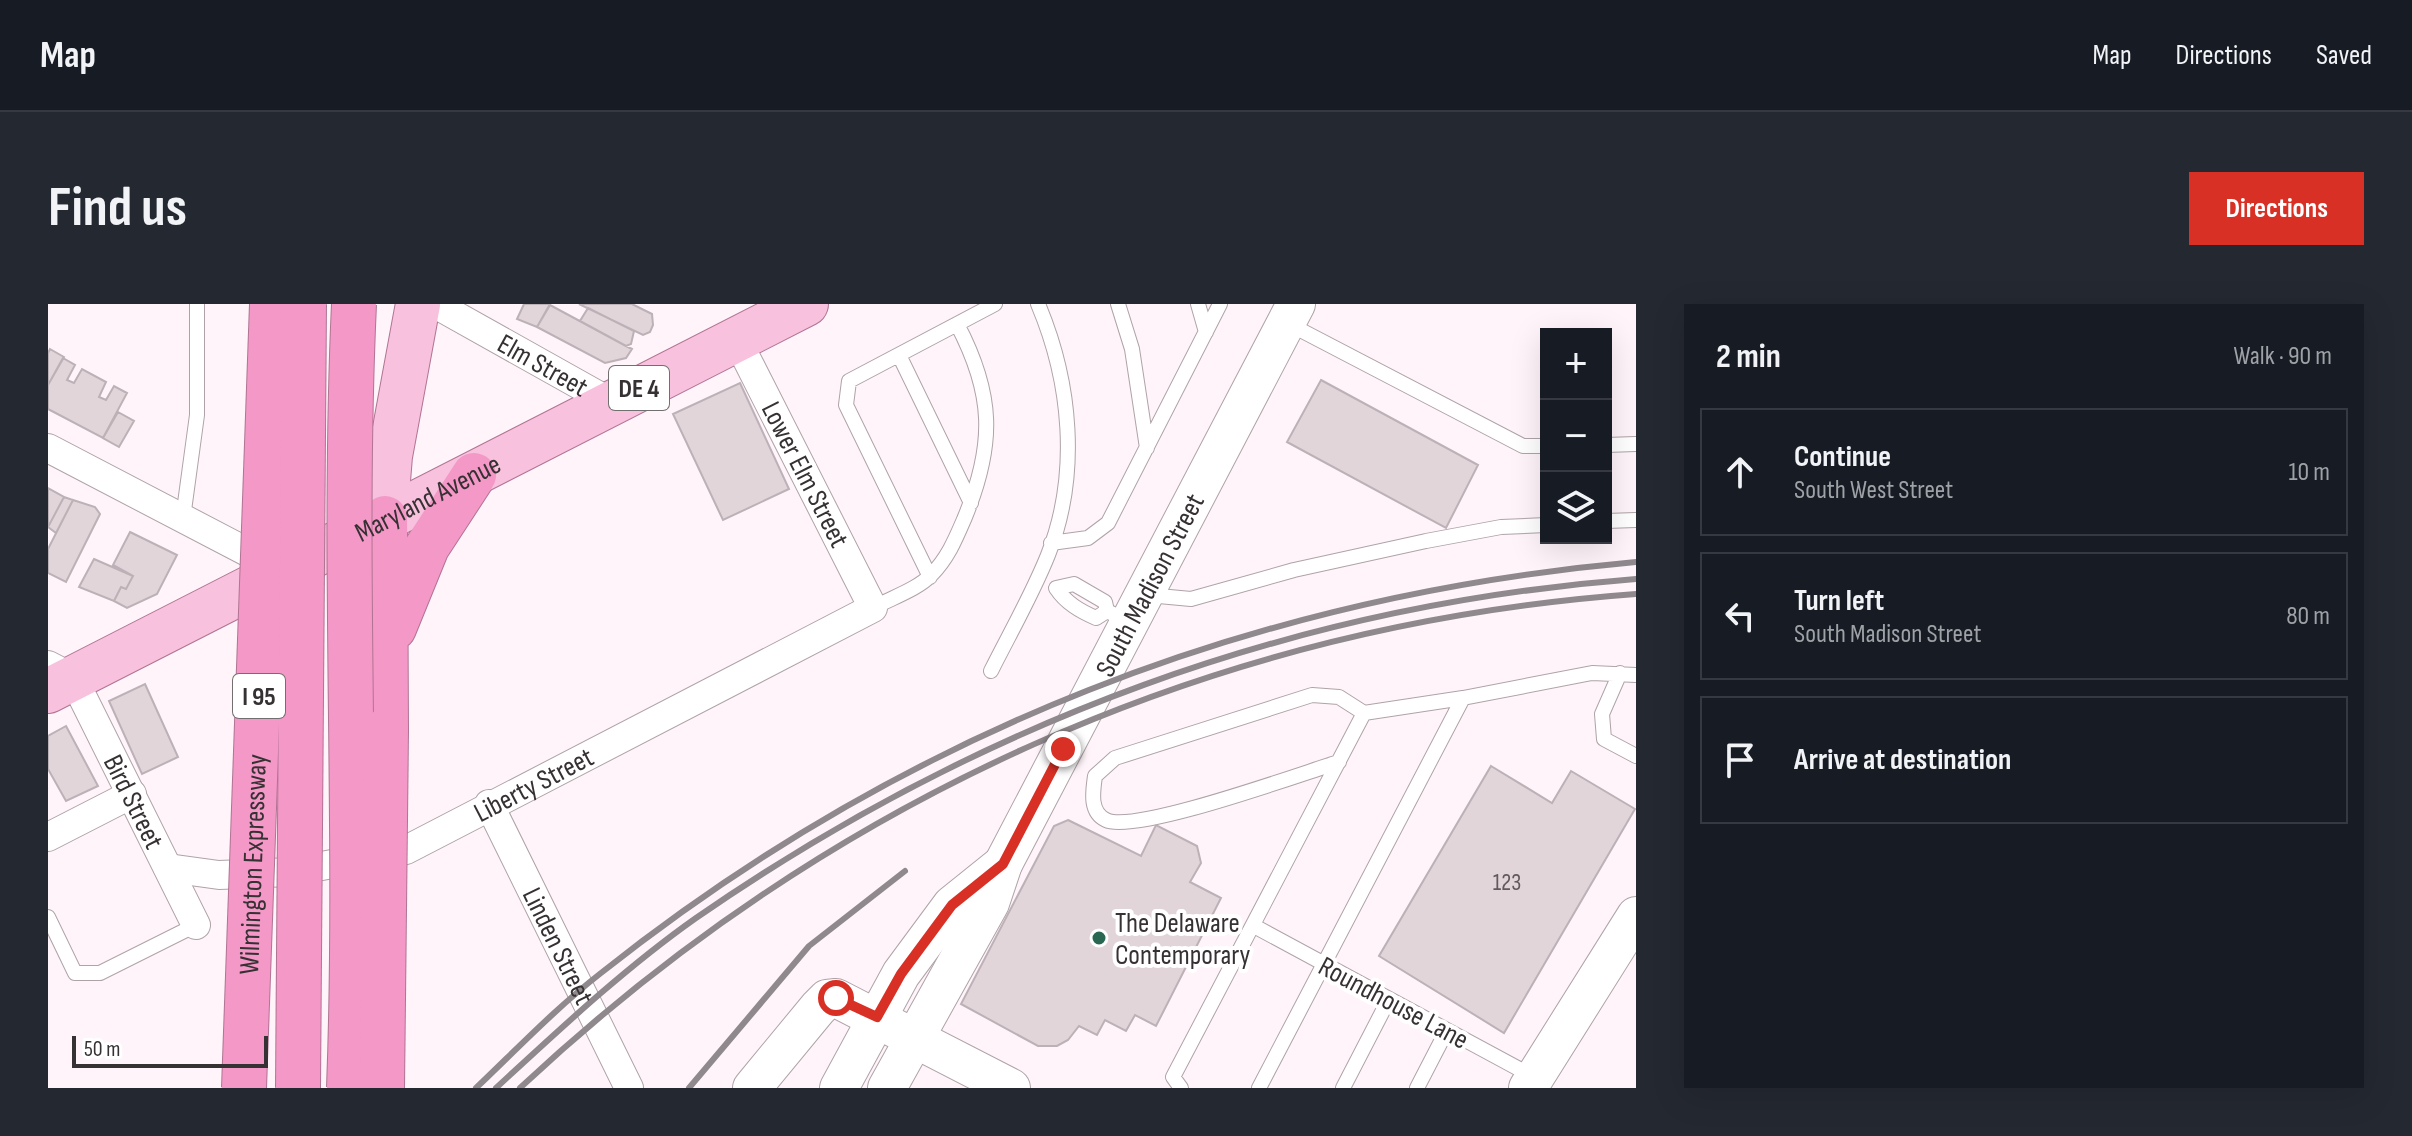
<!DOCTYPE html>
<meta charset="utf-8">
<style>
:root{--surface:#171b24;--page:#242831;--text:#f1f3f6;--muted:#9ea1a6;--line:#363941;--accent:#d93025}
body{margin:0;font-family:"Sofia Sans Condensed",sans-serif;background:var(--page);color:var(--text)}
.controls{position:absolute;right:24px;top:24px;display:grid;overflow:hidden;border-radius:0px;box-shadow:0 8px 32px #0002}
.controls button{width:72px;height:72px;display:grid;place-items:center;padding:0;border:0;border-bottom:2px solid var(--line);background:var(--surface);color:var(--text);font:40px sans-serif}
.scale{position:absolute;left:24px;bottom:20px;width:196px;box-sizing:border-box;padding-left:8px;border:4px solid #363133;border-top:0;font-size:22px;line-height:28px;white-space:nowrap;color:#363133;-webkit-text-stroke:6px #fff;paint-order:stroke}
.stop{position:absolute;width:24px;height:24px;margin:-18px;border:6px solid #d93025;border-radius:50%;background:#fff}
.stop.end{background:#d93025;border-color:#fff;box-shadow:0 2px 8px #0008}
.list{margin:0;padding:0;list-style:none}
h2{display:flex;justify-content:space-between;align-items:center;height:104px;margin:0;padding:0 32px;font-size:34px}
h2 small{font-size:26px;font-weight:400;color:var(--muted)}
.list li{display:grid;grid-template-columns:52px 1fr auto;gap:24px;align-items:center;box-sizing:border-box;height:128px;margin:0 16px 16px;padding:0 16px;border:2px solid var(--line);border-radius:0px}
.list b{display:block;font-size:30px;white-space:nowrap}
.list p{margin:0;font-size:26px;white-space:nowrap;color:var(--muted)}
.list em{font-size:26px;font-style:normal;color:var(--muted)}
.icon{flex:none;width:44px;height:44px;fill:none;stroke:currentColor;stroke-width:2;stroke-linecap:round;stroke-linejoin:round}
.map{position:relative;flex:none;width:1588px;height:784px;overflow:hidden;border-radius:0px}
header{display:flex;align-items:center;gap:48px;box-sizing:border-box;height:112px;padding:0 40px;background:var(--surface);border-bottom:2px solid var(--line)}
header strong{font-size:38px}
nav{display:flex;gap:44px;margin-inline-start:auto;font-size:28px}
.intro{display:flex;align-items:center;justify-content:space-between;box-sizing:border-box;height:192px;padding:0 48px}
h1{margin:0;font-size:56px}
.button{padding:20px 36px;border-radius:0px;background:var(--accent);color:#fff;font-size:28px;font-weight:700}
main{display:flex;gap:48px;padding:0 48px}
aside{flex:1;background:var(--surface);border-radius:0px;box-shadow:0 8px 32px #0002}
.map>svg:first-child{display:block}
</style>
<header>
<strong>Map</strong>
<nav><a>Map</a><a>Directions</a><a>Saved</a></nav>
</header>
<div class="intro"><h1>Find us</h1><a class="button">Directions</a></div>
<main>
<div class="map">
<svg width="1588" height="784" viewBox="0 0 1588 784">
<rect width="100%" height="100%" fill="#fef4f9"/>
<path fill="#e1d5da" stroke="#bcb1b6" stroke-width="2" d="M 476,0 L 502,0 L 489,23 L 469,15 Z
M 531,0 L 584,0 L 604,10 L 605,21 L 602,28 L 595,31 Z
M 502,1 L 578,42 L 584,45 L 578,54 L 557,59 L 489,23 Z
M 540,4 L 586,27 L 583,40 L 578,42 L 532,17 Z
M 2,45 L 16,53 L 0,81 L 0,49 Z
M 15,54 L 27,61 L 19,76 L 26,79 L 34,65 L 58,78 L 51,93 L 58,96 L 66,82 L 79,89 L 55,134 L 0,105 L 0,81 Z
M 1273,76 L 1430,161 L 1398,224 L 1239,138 Z
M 692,79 L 741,185 L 675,216 L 625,110 Z
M 70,108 L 86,117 L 71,143 L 55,134 Z
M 0,184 L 16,193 L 0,223 Z
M 16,193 L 25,196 L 8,229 L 0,223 Z
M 25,196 L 47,203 L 52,210 L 18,278 L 0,269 L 0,245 Z
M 82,228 L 129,251 L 109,290 L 79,304 L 66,297 L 73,283 L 78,285 L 85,272 L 65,261 Z
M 46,255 L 85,272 L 78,285 L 73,283 L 66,297 L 31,283 Z
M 97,380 L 130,453 L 94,470 L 61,397 Z
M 18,422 L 50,482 L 18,497 L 0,465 L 0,432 Z
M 1443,462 L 1504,499 L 1523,467 L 1587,505 L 1456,729 L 1331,652 Z
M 1020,516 L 1093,552 L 1108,521 L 1149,542 L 1153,559 L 1142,578 L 1173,594 L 1108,722 L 1087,711 L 1078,727 L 1057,716 L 1049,731 L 1031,722 L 1020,736 L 1009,742 L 990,742 L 913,700 L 1006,522 Z"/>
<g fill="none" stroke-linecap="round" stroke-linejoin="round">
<g stroke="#afa3a8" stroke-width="16">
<path id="lane" d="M 1070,0 L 1084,45 L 1099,144
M 1150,0 L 1158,28
M 1239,19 L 1475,142 L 1498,142
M 851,51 L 923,199
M 1558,141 L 1588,140
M 135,214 L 149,111 L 149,0
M 1558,217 L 1588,216
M 1003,239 L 1040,234 L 1060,219 L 1172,0
M 882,273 L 798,101 L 801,77 L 947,0
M 1100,291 L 1143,295 L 1246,266 L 1378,237 L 1453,223 L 1498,221
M 825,304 C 843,294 870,285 883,271 C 900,254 908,234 917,213 C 947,140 946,90 909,20
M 1059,307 L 1048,314 C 1032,307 1018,299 1008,284 L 1026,280 L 1057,298 L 1059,307 L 1081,318
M 943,367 C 962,329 984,291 1000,251 C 1032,170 1023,78 990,0
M 1572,369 L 1554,410 L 1556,435 L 1588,452
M 1291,458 C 1252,470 1087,530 1058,516 C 1041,508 1045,487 1047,472 L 1067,454 L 1264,391 L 1291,393 L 1316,409
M 0,613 L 27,669 L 52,669 L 148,621
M 1206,622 L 1486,773
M 1133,784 L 1125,773 L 1316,409 L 1415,394
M 1211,784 L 1415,394 L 1544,369 L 1588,371
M 1295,784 L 1341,695
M 1369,784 L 1399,726"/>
</g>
<g stroke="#afa3a8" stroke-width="30">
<g id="street">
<path id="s1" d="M 387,0 L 562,98"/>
<path d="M 0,144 L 228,263"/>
<path id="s2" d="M 0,361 L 25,374 L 148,621"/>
<path id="s3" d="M 441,500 L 581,784"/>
<path d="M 0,533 L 84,490"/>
<path id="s4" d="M 120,564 L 171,571 L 242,568 L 358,546 L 825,304 L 689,36"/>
</g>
</g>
<g stroke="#afa3a8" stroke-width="40">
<g id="secondary">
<path d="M 704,784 L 770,704 L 779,695 L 788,694 L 963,784"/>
<path d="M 791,784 L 853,670 L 904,601 L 955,560"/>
<path id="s5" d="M 839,784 L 942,599 L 955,560 L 1248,0"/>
<path d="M 1480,784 L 1588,612"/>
</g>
</g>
<g stroke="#b17493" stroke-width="46">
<g id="primary">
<path d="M 337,214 L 342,152 L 370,0"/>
<path id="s6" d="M 0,387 L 758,0"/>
</g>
</g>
<g stroke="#b17493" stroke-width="46">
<path id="highway" d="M 337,214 L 338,426
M 346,324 L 379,243 L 426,171"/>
</g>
<use href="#lane" stroke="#fff" stroke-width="14"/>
<use href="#street" stroke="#fff" stroke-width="28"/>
<use href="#secondary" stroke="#fff" stroke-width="38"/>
<use href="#primary" stroke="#f8c1dd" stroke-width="44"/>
<use href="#highway" stroke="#f398c7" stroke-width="44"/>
<path stroke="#8f888c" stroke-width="6" d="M 428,784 C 469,745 508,704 553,669 C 855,429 1205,292 1588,258
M 448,784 C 512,725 577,664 648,614 C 930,419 1245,301 1588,275
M 472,784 C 782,494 1163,321 1588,290
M 641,784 L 761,642 L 857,567"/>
<g stroke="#b17493" stroke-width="46" stroke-linecap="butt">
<g id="highway-bridge">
<path id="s7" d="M 196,784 L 224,0"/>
<path d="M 250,784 L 256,0"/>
<path d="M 301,784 C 311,523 294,261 306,0"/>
<path d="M 334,784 L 338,426"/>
</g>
</g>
<use href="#highway-bridge" stroke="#f398c7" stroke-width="44"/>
</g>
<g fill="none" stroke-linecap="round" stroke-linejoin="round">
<path stroke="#d93025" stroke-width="10" d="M 788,694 L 829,713 L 853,670 L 904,601 L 955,560 L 1015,445"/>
</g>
<circle fill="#2a6752" stroke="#fff" stroke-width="3" cx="1051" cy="634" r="8"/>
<g text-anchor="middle" stroke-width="8" stroke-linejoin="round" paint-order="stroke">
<g font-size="24" fill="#615a5d">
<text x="1459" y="586">123</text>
</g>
<g fill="#fff" stroke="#726f70" stroke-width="2">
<rect x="561" y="62" width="60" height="44" rx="6"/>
<rect x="185" y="370" width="52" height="44" rx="6"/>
</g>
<g font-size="26" font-weight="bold" fill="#363133">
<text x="591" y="93">DE 4</text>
<text x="211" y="401">I 95</text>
</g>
<g font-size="28" fill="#363133" stroke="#fff">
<text dy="10" stroke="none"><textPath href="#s1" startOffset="124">Elm Street</textPath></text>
<text transform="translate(758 170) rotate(63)" y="10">Lower Elm Street</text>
<text dy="10" stroke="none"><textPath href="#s6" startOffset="426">Maryland Avenue</textPath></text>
<text dy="10" stroke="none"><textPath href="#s5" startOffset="568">South Madison Street</textPath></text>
<text dy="10" stroke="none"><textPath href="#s4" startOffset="384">Liberty Street</textPath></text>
<text dy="10" stroke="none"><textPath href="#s2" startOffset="166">Bird Street</textPath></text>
<text dy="10" stroke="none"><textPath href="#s7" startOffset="224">Wilmington Expressway</textPath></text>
<text dy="10" stroke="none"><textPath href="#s3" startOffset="158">Linden Street</textPath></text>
<text transform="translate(1346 698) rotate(28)" y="10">Roundhouse Lane</text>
</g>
<g font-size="28" fill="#363133" stroke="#fff" text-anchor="start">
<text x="1067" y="628">The Delaware<tspan x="1067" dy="32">Contemporary</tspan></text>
</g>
</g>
</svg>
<div class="controls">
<button>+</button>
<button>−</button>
<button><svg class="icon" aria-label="layers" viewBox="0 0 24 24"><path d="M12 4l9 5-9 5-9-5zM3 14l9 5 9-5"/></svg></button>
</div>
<div class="scale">50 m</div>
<div class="stop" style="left:788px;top:694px"></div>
<div class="stop end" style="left:1015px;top:445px"></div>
</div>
<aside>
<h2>2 min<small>Walk · 90 m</small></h2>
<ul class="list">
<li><svg class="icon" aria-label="ahead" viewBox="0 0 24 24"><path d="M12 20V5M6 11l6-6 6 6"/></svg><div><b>Continue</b><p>South West Street</p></div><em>10 m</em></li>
<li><svg class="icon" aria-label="left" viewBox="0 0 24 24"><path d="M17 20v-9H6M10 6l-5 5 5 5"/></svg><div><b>Turn left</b><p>South Madison Street</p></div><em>80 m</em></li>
<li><svg class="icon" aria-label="arrive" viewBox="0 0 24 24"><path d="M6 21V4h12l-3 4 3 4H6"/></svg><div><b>Arrive at destination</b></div></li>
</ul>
</aside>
</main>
